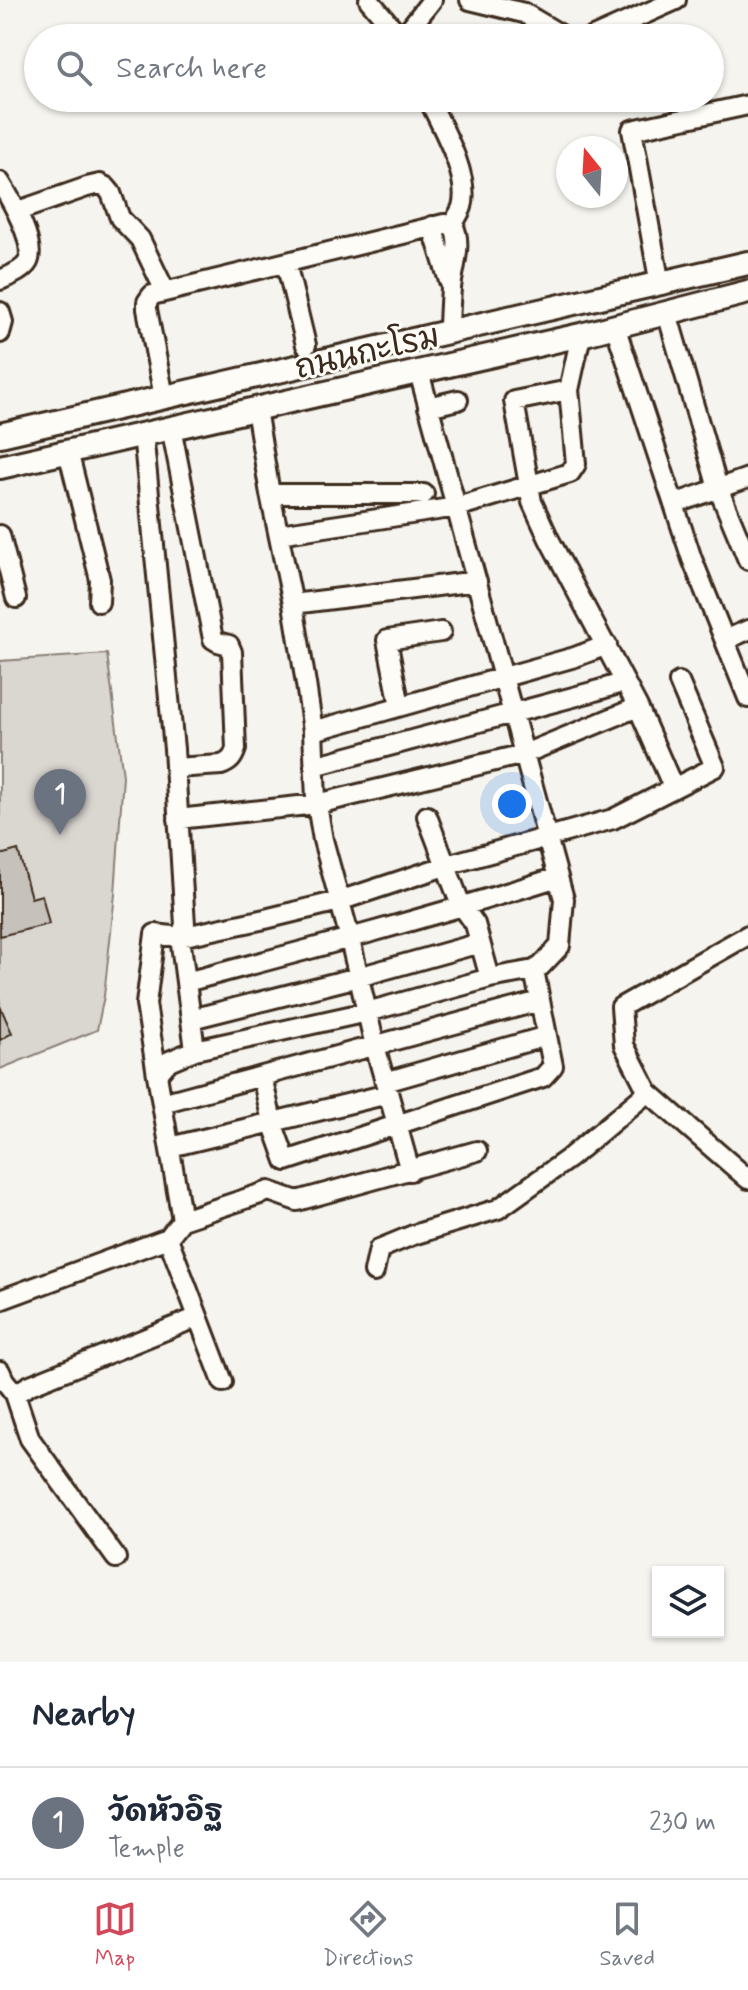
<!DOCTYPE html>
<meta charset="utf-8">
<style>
:root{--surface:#fff;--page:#f2f2f3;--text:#1f2937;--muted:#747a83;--line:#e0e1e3;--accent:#d1495b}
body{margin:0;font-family:Mynerve,"Playpen Sans Thai",sans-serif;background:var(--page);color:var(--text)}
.controls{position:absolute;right:24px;bottom:24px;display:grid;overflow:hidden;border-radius:0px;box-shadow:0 2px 6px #0004}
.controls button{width:72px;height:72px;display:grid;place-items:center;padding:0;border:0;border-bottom:2px solid var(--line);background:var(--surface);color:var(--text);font:40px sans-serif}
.compass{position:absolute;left:556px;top:136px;width:72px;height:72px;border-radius:50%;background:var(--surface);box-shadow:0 2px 6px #0004;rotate:342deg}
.you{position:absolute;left:512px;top:804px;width:28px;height:28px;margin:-20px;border:6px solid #fff;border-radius:50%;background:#1a73e8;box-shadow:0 0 0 12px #1a73e833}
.badge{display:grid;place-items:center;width:52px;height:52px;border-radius:50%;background:var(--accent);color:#fff;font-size:26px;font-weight:700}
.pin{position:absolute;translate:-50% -66px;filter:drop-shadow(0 2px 4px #0008)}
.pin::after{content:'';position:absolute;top:42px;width:28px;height:24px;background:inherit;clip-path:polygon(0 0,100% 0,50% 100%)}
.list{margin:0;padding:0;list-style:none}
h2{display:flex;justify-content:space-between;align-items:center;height:104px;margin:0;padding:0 32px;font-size:34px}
h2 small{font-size:26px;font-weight:400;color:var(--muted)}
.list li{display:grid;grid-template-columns:52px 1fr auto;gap:24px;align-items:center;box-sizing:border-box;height:112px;padding:0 32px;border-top:2px solid var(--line)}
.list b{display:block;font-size:30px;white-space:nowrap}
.list p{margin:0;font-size:26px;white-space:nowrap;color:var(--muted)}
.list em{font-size:26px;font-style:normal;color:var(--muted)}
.icon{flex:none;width:44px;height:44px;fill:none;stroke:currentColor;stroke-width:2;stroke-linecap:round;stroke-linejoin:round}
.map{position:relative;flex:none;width:748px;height:1662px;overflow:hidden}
.search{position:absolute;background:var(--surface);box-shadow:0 2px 6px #0004;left:24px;right:24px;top:24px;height:88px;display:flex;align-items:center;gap:20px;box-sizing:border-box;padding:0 28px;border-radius:44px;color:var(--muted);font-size:30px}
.sheet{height:216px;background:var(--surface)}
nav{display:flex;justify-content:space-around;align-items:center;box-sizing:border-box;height:112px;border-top:2px solid var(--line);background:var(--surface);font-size:22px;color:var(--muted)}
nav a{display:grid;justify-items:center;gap:4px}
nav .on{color:var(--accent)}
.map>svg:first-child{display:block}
</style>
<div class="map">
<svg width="748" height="1662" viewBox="0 0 748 1662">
<rect width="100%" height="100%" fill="#f5f4ee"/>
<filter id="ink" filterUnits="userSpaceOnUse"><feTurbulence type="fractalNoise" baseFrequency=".0125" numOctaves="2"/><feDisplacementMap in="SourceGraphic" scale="16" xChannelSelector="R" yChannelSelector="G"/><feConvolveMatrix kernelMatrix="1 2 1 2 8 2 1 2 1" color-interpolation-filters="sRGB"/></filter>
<g filter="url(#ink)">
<path fill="#dad6d0" stroke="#8a8077" stroke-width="2" d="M 107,654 L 123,776 L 115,894 L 104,996 L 97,1030 L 0,1069 L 0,661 Z"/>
<path fill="#c7c1bb" stroke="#3b2a1e" stroke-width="2" d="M 18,850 L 31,898 L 42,895 L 49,924 L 0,936 L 0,855 Z
M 0,1006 L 12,1033 L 0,1040 Z"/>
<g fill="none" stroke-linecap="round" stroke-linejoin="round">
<g stroke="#3b2a1e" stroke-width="24">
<path id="minor" d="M 369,0 L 401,38
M 470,0 L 524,13 L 566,38
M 408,38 L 410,28 L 432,0
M 591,38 L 676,0
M 428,98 C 441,125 471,177 462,207 C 460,213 455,219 453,225
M 0,182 C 10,198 37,244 28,262 C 23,271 9,276 0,280
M 18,211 L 87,187 L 100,184 L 106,187 L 111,193 L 120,218 L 140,239 L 165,291
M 432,226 L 449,281
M 286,263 L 306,345
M 660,285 L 632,130 L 748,105
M 0,312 L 3,322 L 0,333
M 667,313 L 718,488 L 748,560
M 615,326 L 692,559 L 748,698
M 569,390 L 514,401 L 532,502 L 549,539 L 638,707 L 673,787
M 164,397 L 147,309 L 147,302 L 152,295 L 444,224 L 453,225 C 463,243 453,268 451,288 C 450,303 449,318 449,333
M 428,407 L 458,400
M 256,409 L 270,494 L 293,604 L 306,684 L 313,731 L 316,799 L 323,840 L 348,931 L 375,1046 L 410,1171
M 171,427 L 213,639 L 218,642 L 229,645 L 232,652 L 236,749 C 233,758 230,762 221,765 L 175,768
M 143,433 L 174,749 L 185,925 L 180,937 L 195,1050 L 169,1061 L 157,1075 L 182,1220 L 168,1238 L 223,1382
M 68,451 L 100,580 L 99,602
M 270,494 L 424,494
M 674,504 L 748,478
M 279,534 L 457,507 L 570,473 L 576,464 L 569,390 L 581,335
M 0,535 L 16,598
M 293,604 L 477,581
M 725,640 L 748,630
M 400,706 L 387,640 L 441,632
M 313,731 L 575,657 L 607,645
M 314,766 L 592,692 L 625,682
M 427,816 L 460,903 L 475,924 L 490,978
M 178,819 L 317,804 L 524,754 L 638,707
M 748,935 L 621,1007 L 624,1045 L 648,1092 L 748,1179
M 186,982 C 311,949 435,916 558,877
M 191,1019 L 358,977 L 480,943
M 195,1050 L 367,1012 L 490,978 L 534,970
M 157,1075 L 146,1004 L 155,934 L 180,937 L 265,919 L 339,901 L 454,863 L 613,819 L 715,767 L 679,682
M 262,1076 L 272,1122 L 286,1161 L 543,1077 L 553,1066 L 534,970 L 541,966 L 560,946 L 564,899 L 419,372
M 385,1082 L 547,1036
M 162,1103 L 540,1001
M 170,1147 L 388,1094
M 182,1220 L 269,1191 L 297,1201 L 477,1151
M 374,1272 L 379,1249 L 413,1235 L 498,1209 L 568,1159 L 648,1092
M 0,1300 L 168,1238
M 0,1371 L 4,1380 L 15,1394 L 30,1385 L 198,1317
M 15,1394 L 30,1439 L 116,1558"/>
</g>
<g stroke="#3b2a1e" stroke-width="28">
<path id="major" d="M 0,435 L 748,263
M 0,467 L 581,335 L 748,292"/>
</g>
<use href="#minor" stroke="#fdfcf7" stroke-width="18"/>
<use href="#major" stroke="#fdfcf7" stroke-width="22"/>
</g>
</g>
<g text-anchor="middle" stroke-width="6" stroke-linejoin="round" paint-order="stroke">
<g font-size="32" fill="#3b2a1e" stroke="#fdfcf7">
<text transform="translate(367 351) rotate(-13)" y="11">ถนนกะโรม</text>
</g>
</g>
</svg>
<div class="controls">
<button><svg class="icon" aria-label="layers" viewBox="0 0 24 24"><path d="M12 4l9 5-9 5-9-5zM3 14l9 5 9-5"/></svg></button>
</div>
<svg class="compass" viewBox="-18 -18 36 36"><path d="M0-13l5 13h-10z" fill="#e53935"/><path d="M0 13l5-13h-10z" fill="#747a83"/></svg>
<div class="you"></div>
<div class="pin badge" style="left:60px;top:835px;background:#6b7280">1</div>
<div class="search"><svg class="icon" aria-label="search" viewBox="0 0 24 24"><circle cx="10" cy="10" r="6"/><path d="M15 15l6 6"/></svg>Search here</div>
</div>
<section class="sheet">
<h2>Nearby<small></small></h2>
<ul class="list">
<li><span class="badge" style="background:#6b7280">1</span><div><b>วัดหัวอิฐ</b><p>Temple</p></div><em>230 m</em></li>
</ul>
</section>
<nav>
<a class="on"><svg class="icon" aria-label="map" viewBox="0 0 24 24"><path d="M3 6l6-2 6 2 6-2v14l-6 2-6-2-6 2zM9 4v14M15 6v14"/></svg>Map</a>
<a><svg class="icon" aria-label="directions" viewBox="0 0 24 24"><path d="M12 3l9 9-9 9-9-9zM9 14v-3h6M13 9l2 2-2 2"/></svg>Directions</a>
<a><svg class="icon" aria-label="saved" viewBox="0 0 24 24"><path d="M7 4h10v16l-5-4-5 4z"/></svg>Saved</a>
</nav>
